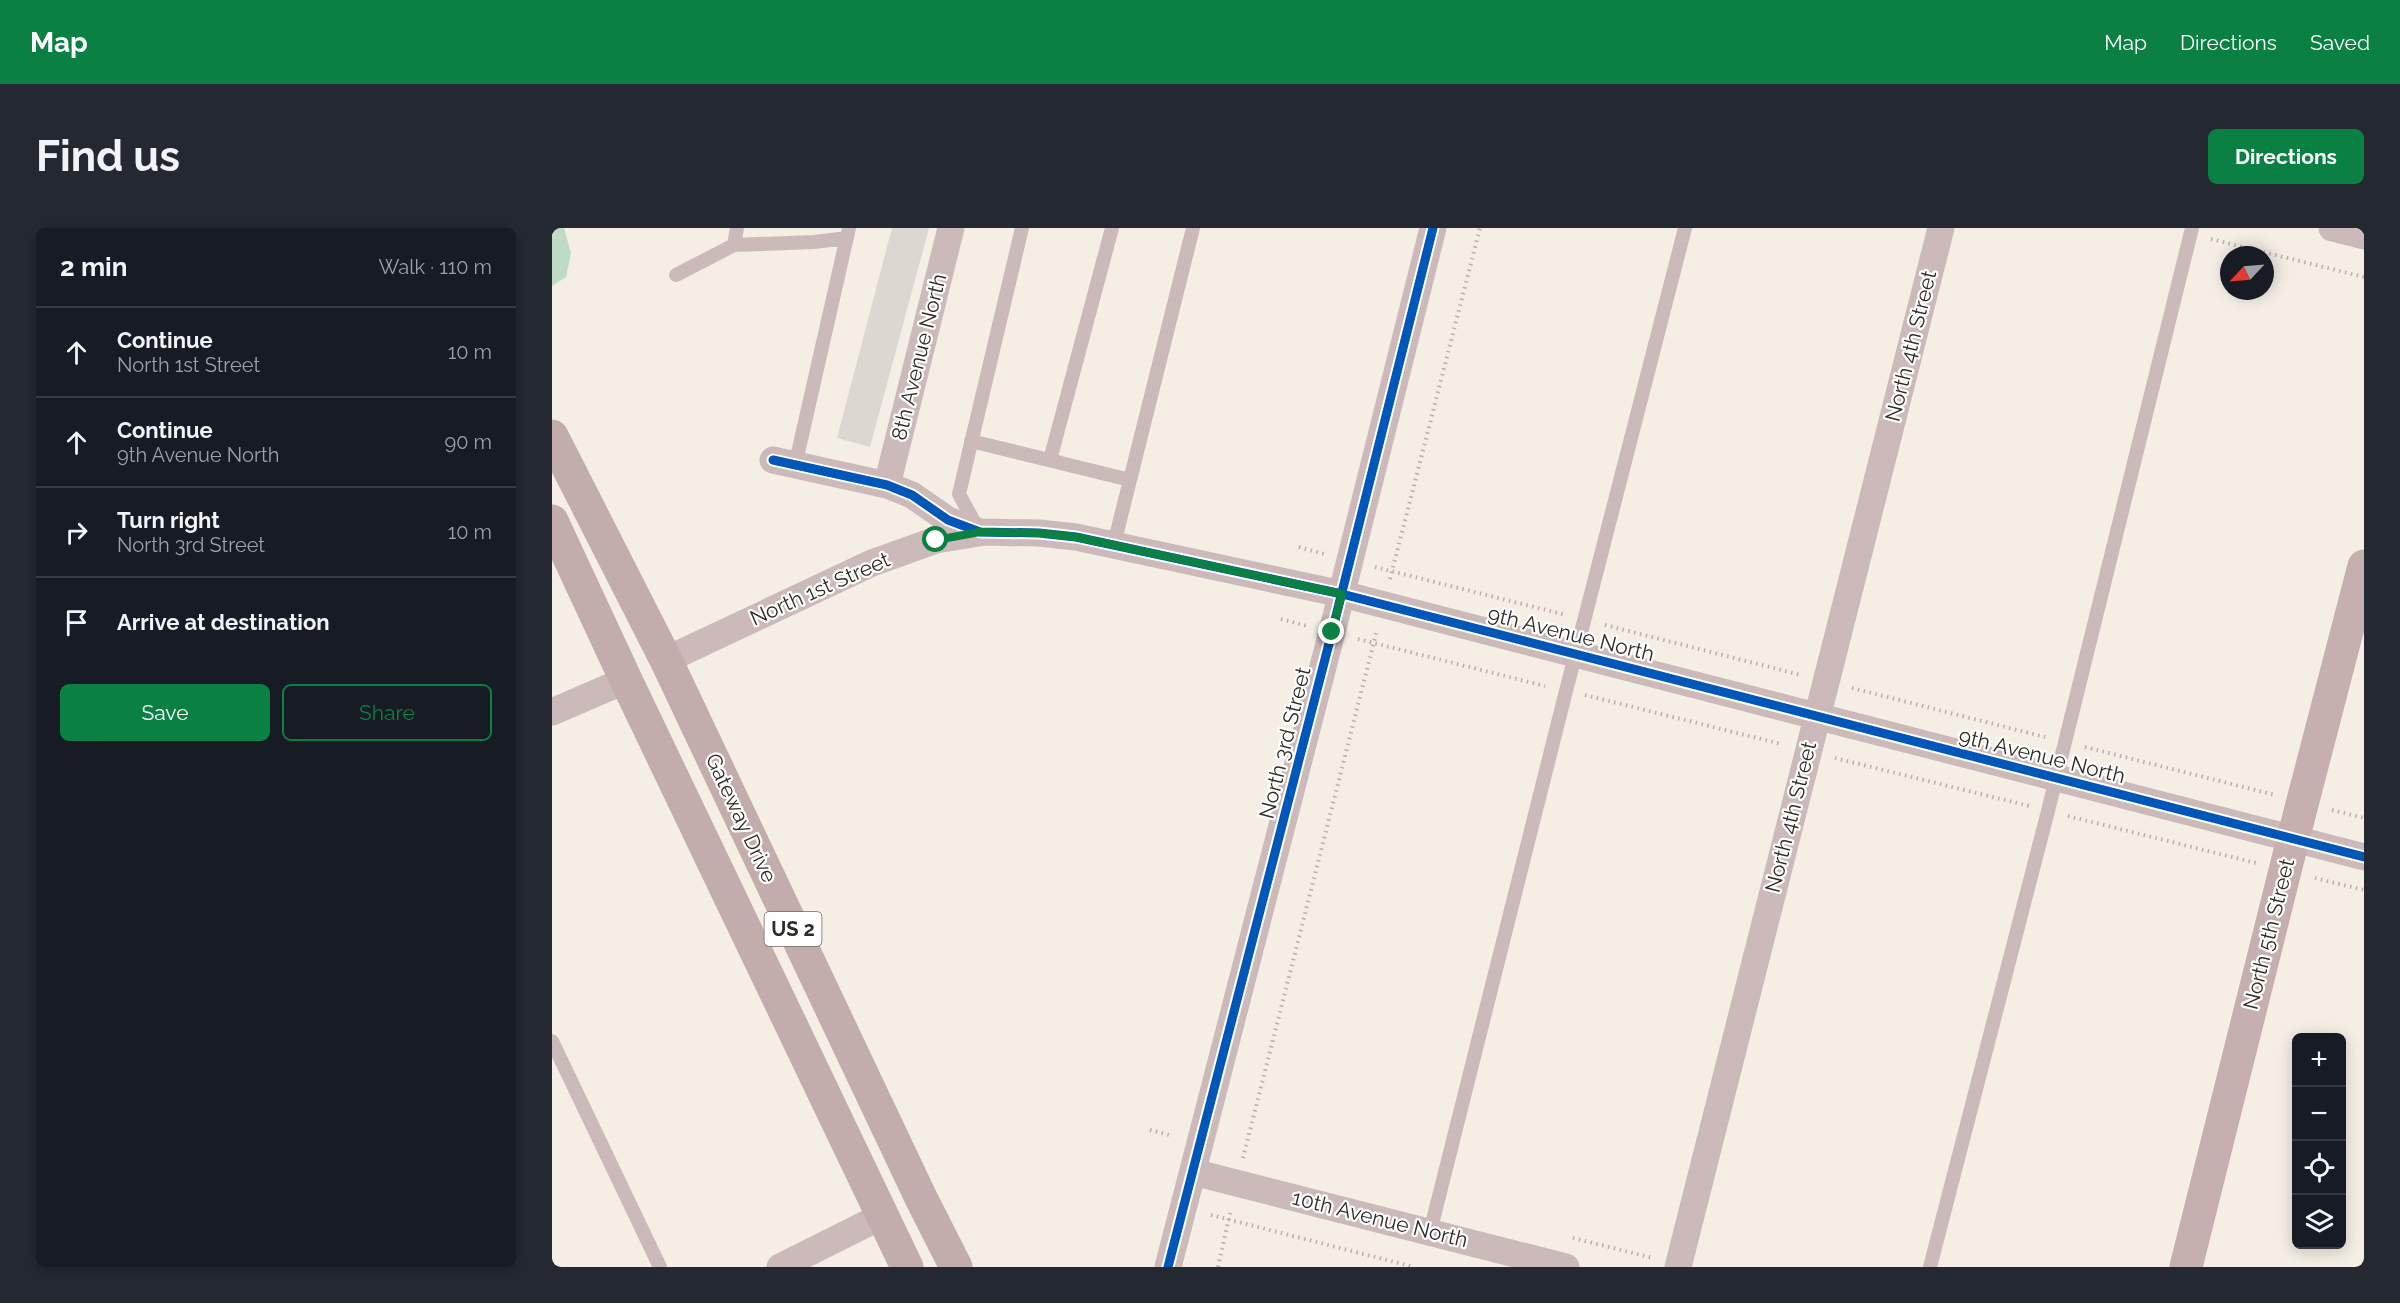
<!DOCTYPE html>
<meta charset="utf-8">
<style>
:root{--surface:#171b24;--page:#242831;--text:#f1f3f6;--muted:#9ea1a6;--line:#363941;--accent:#0b8043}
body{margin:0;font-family:Raleway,sans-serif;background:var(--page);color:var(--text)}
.controls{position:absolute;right:18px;bottom:18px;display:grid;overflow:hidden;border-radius:9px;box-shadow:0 3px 15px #0003}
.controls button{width:54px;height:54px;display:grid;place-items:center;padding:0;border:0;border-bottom:2px solid var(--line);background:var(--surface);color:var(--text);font:30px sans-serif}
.compass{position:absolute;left:1668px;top:18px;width:54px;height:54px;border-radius:50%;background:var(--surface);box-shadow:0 3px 15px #0003;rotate:244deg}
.stop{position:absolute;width:18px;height:18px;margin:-14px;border:4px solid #0b8043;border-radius:50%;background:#fff}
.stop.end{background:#0b8043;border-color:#fff;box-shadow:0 2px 6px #0008}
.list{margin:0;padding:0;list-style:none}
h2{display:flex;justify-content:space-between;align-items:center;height:78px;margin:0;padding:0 24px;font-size:26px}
h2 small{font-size:20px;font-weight:400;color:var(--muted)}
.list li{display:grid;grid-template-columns:39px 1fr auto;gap:18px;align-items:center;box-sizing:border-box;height:90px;padding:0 24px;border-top:2px solid var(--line)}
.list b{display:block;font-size:22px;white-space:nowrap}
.list p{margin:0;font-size:20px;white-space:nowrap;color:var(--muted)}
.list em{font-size:20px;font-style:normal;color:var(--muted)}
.actions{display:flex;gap:12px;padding:18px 24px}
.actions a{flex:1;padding:14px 0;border:2px solid var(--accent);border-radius:9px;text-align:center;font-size:21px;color:var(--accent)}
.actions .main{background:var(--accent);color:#fff}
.icon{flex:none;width:33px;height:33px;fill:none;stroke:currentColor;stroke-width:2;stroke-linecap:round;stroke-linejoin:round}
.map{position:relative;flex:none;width:1812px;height:1039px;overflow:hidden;border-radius:9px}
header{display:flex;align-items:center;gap:36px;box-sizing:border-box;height:84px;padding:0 30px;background:var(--accent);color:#fff}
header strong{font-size:28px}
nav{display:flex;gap:33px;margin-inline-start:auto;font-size:21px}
.intro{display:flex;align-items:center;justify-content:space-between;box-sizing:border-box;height:144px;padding:0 36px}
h1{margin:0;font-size:42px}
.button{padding:15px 27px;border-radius:9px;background:var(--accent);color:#fff;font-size:21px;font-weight:700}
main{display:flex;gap:36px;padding:0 36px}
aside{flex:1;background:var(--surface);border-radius:9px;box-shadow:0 3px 15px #0003}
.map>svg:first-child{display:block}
</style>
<header>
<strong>Map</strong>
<nav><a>Map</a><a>Directions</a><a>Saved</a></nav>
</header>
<div class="intro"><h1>Find us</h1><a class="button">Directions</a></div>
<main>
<aside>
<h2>2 min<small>Walk · 110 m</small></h2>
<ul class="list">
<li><svg class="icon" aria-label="ahead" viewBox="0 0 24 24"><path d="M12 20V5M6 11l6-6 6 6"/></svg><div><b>Continue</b><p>North 1st Street</p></div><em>10 m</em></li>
<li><svg class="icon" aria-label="ahead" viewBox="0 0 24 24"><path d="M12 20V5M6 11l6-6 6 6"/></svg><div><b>Continue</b><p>9th Avenue North</p></div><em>90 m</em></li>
<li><svg class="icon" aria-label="right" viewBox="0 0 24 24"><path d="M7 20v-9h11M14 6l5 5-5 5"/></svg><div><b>Turn right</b><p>North 3rd Street</p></div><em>10 m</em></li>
<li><svg class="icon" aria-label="arrive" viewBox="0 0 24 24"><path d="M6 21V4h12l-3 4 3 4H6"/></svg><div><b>Arrive at destination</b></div></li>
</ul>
<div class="actions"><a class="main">Save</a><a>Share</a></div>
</aside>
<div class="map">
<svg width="1812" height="1039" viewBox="0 0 1812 1039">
<rect width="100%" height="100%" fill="#f4eee5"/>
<path fill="#c0dbc3" d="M 0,0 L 12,0 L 19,25 L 14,49 L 0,58 Z"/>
<path fill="#ddd7d1" d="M 340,0 L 377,0 L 318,219 L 285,210 Z"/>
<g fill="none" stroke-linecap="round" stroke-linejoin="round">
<path stroke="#bbaead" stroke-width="4" stroke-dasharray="1.5 4.5" stroke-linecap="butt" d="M 1659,11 L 1812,49
M 747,319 L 772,326
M 823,339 L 1014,387
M 838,351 L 928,0
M 729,391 L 755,398
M 1053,397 L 1249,447
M 806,411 L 993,458
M 1300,460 L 1493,509
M 1033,467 L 1229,516
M 1533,519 L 1723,567
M 1283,530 L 1477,578
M 1780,582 L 1812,590
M 1516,588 L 1704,635
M 1763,650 L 1812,662
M 598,902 L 621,908
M 691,930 L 825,402
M 659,987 L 862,1039
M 1021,1010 L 1101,1030
M 666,1039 L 679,981"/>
<path stroke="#ccb9ba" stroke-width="14" d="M 182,17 L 185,0
M 124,47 L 182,17 L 262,14 L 295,10
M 419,213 L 578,252
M 498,232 L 560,0
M 243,238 L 297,0
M 426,301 L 407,266 L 470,0
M 562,316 L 641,0
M 0,813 L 108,1039
M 878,1004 L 1014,463 L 1133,0
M 1378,1039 L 1496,583 L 1640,0"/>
<path stroke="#ccb9ba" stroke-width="27" d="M 1780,0 L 1812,8
M 221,232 L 335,257 L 360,267 L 396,292 L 428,304 L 487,305 L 524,309 L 790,366 L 1812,629
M 335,257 L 399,0
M 114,432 L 320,335 L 384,312 L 427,305
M 0,484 L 74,452
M 641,944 L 1014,1039
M 228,1039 L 330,988
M 616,1039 L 780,404 L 881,0
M 1126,1039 L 1389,0"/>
<path stroke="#c5b0af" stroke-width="33" d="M 1634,1039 L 1741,611 L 1812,338"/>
<path stroke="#c2acac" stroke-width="33" d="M 0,208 L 114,432 L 369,970 L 404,1039
M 0,293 L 74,452 L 355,1039"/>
<g stroke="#fefefe" stroke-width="13">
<path id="cycleway" d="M 221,232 L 335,257 L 360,267 L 396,292 L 428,304 L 487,305 L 524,309 L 790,366 L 1812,629
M 616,1039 L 780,404 L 881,0"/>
</g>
<use href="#cycleway" stroke="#0057b8" stroke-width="9"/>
</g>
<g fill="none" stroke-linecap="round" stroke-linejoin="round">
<path stroke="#0b8043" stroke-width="8" d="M 384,312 L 428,304 L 487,305 L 524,309 L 790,366 L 780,404"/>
</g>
<g text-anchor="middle" stroke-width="4.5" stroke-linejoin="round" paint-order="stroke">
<rect fill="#fefefe" stroke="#6d6a66" stroke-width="1.5" x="212.5" y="684" width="57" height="34" rx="4.5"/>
<g font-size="20" font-weight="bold" fill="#2f2b25">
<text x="241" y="708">US 2</text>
</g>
<g font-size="21" fill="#2f2b25" stroke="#fefefe">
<text transform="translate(1359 118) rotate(-76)" y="7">North 4th Street</text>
<text transform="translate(367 129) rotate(-76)" y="7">8th Avenue North</text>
<text transform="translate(268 361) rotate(-24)" y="7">North 1st Street</text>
<text transform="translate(1019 406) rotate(14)" y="7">9th Avenue North</text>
<text transform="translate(733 515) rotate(-76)" y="7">North 3rd Street</text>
<text transform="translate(1490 528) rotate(14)" y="7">9th Avenue North</text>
<text transform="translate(1239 589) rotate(-76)" y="7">North 4th Street</text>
<text transform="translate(189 590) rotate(65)" y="7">Gateway Drive</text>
<text transform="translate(1717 706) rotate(-76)" y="7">North 5th Street</text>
<text transform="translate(828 991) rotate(14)" y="7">10th Avenue North</text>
</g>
</g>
</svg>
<div class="controls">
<button>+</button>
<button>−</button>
<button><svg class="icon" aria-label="locate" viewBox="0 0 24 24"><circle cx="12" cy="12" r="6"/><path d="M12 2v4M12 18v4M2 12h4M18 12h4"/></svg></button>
<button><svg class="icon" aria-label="layers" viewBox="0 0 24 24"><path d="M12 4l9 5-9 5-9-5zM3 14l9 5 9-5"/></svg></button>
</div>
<svg class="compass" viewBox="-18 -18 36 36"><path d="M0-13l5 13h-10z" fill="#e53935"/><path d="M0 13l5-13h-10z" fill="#9ea1a6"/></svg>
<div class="stop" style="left:384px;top:312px"></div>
<div class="stop end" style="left:780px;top:404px"></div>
</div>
</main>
